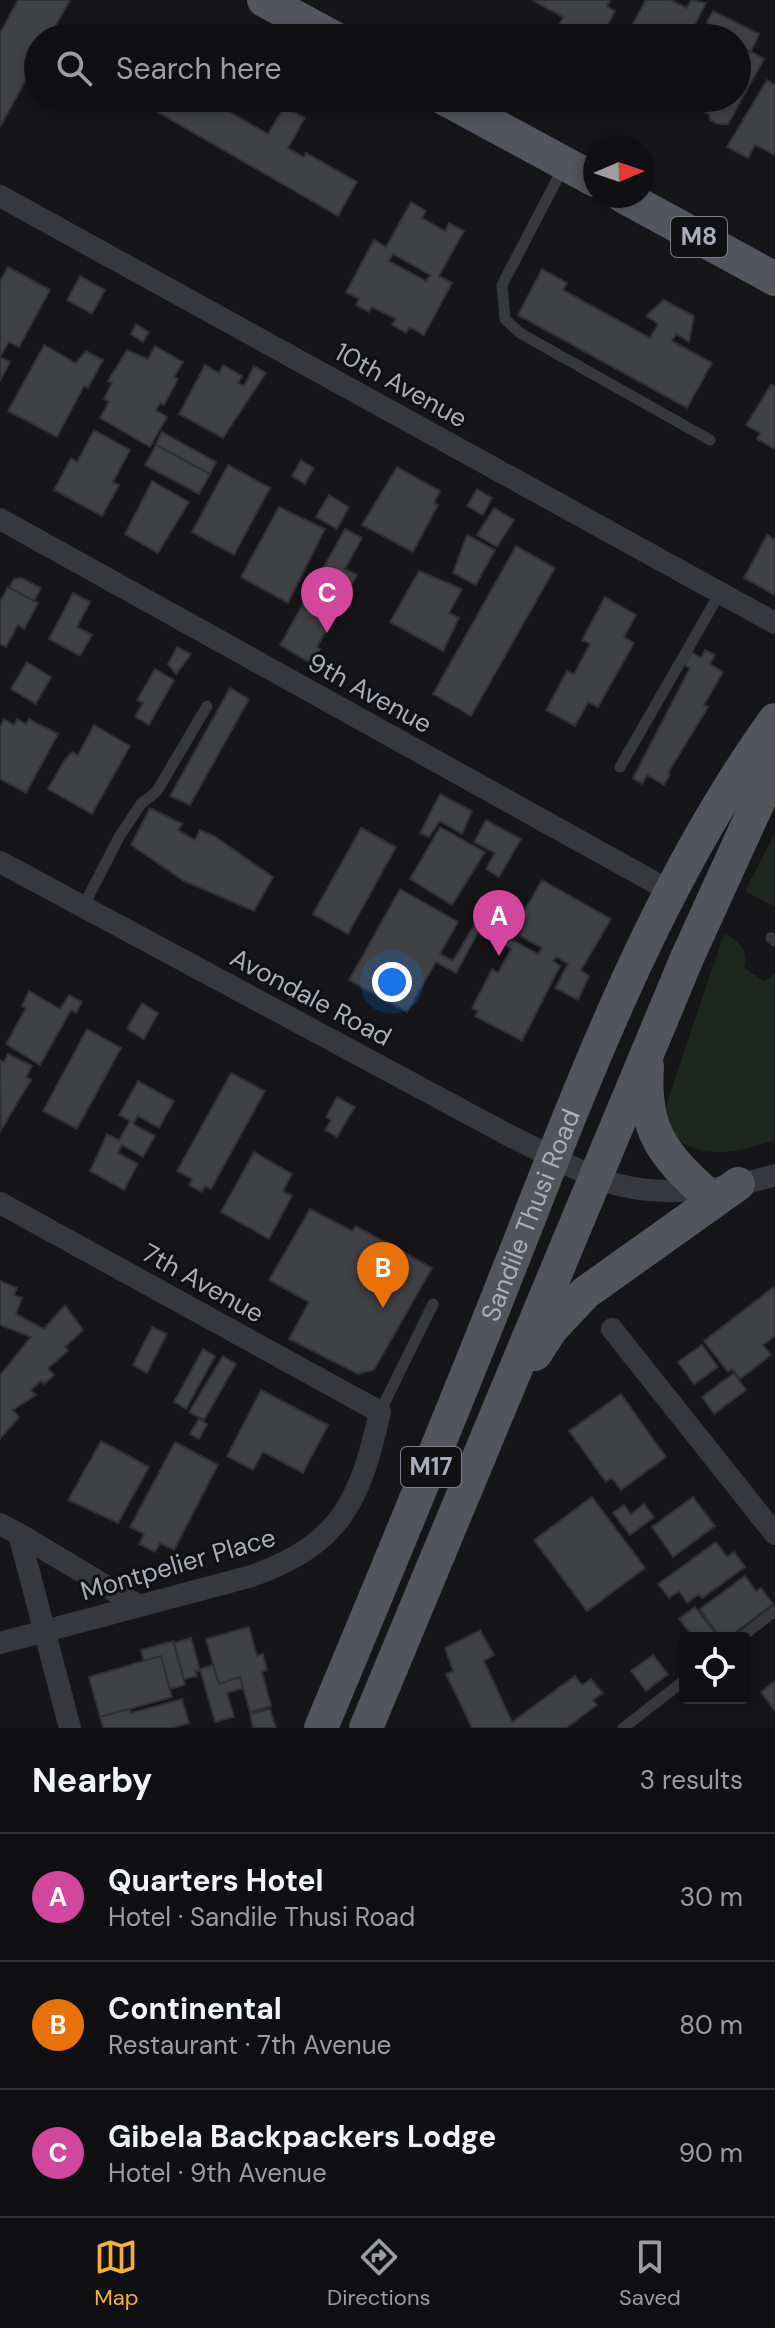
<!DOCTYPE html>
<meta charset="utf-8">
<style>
:root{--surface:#101012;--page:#1e1e20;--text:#f1f3f6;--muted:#9c9d9f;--line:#303032;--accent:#f2b134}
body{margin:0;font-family:"DM Sans",sans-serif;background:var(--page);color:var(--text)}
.controls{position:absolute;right:24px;bottom:24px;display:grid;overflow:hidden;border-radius:8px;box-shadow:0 4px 12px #0003}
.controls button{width:72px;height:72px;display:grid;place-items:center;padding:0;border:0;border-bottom:2px solid var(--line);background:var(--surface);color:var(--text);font:40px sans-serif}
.compass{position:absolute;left:583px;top:136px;width:72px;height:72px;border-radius:50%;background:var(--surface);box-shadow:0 4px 12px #0003;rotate:88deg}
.you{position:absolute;left:392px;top:982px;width:28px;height:28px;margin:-20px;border:6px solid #fff;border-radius:50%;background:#1a73e8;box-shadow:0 0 0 12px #1a73e833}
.badge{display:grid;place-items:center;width:52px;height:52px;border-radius:50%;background:var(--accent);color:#fff;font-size:26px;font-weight:700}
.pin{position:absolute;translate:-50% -66px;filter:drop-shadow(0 2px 4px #0008)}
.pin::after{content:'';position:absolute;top:42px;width:28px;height:24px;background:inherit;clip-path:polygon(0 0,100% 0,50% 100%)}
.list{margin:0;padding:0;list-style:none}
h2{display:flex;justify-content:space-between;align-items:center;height:104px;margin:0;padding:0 32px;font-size:34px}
h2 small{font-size:26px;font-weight:400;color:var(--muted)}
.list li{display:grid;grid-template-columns:52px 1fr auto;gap:24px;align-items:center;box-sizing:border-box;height:128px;padding:0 32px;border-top:2px solid var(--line)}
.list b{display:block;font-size:30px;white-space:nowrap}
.list p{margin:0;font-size:26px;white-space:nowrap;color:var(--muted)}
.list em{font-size:26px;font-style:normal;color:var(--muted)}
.icon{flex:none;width:44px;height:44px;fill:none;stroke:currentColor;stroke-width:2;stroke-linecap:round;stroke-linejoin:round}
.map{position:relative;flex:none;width:775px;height:1728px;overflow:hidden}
.search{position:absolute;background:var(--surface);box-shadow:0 4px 12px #0003;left:24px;right:24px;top:24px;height:88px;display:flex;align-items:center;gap:20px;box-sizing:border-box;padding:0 28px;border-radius:44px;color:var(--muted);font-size:30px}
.sheet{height:488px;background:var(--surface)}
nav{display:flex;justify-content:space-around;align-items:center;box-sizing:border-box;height:112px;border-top:2px solid var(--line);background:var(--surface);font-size:22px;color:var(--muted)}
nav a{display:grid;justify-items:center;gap:4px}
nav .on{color:var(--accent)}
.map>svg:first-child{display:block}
</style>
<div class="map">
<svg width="775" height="1728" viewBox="0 0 775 1728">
<rect width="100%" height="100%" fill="#161618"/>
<path fill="#1e261f" d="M 775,833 L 775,907 L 745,891 Z
M 724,934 C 739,940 749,951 744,968 L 764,981 L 775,974 L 775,1140 C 738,1152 706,1161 673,1137 L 666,1105 Z"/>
<path fill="#404145" stroke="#303034" stroke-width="2" fill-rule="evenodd" d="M 18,0 L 70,0 L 49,38 L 38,38 L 38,58 L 0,127 L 0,33 Z
M 532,0 L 610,0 L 607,6 L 615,11 L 601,38 L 589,31 L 586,38 L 566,38 L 556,32 L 563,17 Z
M 646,0 L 671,0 L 687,8 L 691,0 L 706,3 L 688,38 L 640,38 L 628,32 Z
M 713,11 L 759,34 L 751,52 L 737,44 L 737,38 L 727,38 L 710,28 L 707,22 Z
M 737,44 L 764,59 L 728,124 L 718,124 L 710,120 L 710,115 L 691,104 L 686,107 L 678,103 L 678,98 L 737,98 Z
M 767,80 L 775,85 L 775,155 L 755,145 L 748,158 L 727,147 Z
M 133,98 L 205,98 L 268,134 L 284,107 L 305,118 L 288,148 L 304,157 L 306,153 L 357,182 L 338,216 Z
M 411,202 L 426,211 L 422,218 L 445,231 L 449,223 L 464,231 L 439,276 L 452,283 L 424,335 L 410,327 L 406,333 L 392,325 L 396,319 L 372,307 L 369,312 L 356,305 L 359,299 L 346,292 L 374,240 L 386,247 ZM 393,254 L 430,275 L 426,281 L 389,261 Z
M 8,267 L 50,290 L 19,347 L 9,342 L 0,357 L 10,362 L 0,381 L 0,282 Z
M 542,269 L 567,283 L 563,290 L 650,338 L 658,324 L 646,316 L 664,300 L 694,316 L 689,342 L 676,334 L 672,341 L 712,363 L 687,408 L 518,315 Z
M 80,276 L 105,290 L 92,314 L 67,300 Z
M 136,324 L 149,332 L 143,342 L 131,334 Z
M 44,345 L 76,363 L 86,351 L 103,360 L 88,388 L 84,386 L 57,437 L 8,411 Z
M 155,346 L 183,362 L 174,377 L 178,379 L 164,405 L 160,403 L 156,410 L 167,417 L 150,447 L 100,418 L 109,402 L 104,399 L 112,383 L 108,381 L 127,350 L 148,359 Z
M 205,365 L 219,373 L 223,365 L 242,376 L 238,383 L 244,386 L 254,366 L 266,373 L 223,438 L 179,414 Z
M 771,385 L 775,386 L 775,449 L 757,439 L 760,433 L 746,425 Z
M 94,430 L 130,450 L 113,482 L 119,485 L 102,516 L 54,490 L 71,458 L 77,462 Z
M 162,432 L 216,462 L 210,474 L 156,445 Z
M 156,445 L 210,474 L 199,494 L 145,465 Z
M 301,460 L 314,468 L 305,484 L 292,476 Z
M 228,465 L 270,488 L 234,555 L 192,532 Z
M 397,467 L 440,491 L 434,503 L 438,505 L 413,552 L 362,525 Z
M 152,481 L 189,502 L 158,553 L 125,534 Z
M 477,489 L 492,498 L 483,515 L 467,506 Z
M 329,495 L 349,507 L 337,529 L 316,517 Z
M 279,507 L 325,529 L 288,603 L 241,577 Z
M 494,508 L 514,520 L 497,547 L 477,535 Z
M 345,529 L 362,538 L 345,569 L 357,575 L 317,647 L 320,649 L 312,664 L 280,645 Z
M 467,535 L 495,550 L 476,585 L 453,573 Z
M 767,535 L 775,539 L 775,595 L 744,578 Z
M 516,546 L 555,568 L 471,716 L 433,694 Z
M 419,571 L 462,589 L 449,613 L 459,618 L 443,651 L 390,622 Z
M 21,578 L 41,588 L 34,601 L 9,588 L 14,579 Z
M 8,587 L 38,603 L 24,629 L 18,625 L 6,647 L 0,644 L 0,602 Z
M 73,593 L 90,602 L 77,627 L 92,635 L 80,656 L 49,639 Z
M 605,597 L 636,615 L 624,637 L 634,643 L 598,707 L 588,702 L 575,726 L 546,710 L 567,671 L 574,674 L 590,644 L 582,640 Z
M 177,647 L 191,654 L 176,674 L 168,664 Z
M 705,650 L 715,655 L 710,664 L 723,672 L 704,705 L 708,707 L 668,773 L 670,775 L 664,785 L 647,775 L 642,784 L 633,778 L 690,668 L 684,665 L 691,652 L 701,658 Z
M 27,662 L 51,677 L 36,704 L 11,689 Z
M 155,669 L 174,680 L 149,725 L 135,717 L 143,703 L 137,700 Z
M 230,688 L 249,699 L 190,805 L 170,796 Z
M 4,719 L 14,725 L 17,719 L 26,724 L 29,719 L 58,734 L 26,793 L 0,779 L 0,727 Z
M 94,725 L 130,746 L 92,814 L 48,789 L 64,761 L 72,752 L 78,755 Z
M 440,794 L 472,811 L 462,834 L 440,821 L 429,837 L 420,833 Z
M 150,808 L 182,824 L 178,830 L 195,840 L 200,830 L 214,836 L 273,877 L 254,911 L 184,881 L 131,845 Z
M 486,820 L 521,839 L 499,877 L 486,869 L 495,853 L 474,842 Z
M 440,827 L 485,852 L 452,905 L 410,879 Z
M 361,828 L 396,847 L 348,934 L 313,914 Z
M 542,880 L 611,919 L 581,970 L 589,976 L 578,1000 L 555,988 L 568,964 L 556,957 L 553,961 L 560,966 L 522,1041 L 475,1016 L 478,1011 L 472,1008 L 492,969 L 498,973 L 511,949 L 479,931 L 456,973 L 436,962 L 407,1012 L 349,980 L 400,889 L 458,922 L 440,954 L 453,961 L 477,920 L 538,954 L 542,948 L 520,936 L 526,920 L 520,918 Z
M 29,991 L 60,1009 L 69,995 L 82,1002 L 76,1013 L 71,1010 L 40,1065 L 6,1044 L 26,1008 L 22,1006 Z
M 142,1003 L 158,1013 L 144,1039 L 127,1029 Z
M 87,1029 L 121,1048 L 77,1129 L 43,1111 Z
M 8,1054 L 32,1066 L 26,1077 L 31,1080 L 1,1130 L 0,1060 L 4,1062 Z
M 231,1073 L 265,1091 L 211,1189 L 205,1186 L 202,1192 L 189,1185 L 192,1179 L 177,1171 Z
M 138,1081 L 174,1101 L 159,1128 L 138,1116 L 133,1124 L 155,1136 L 143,1157 L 122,1145 L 118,1153 L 138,1164 L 124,1190 L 90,1171 L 107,1134 L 119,1140 L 130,1121 L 119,1115 Z
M 337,1097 L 355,1107 L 337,1137 L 325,1130 L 331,1120 L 326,1117 Z
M 254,1152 L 292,1174 L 283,1191 L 292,1196 L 269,1239 L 221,1212 Z
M 310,1209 L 352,1231 L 356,1226 L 432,1268 L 374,1370 L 358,1374 L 289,1339 L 309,1302 L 269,1280 Z
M 0,1281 L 17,1288 L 14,1295 L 22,1298 L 16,1314 L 44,1329 L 65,1305 L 83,1330 L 65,1347 L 68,1351 L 48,1368 L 54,1375 L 44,1384 L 41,1381 L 31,1390 L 36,1395 L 13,1410 L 19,1417 L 0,1439 L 0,1375 L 31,1337 L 0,1325 Z
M 775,1286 L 775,1336 L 763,1345 L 771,1355 L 740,1379 L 732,1369 L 728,1372 L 704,1341 Z
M 152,1327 L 167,1334 L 147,1373 L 133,1365 Z
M 702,1345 L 718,1367 L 694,1384 L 678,1362 Z
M 203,1349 L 215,1356 L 186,1409 L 174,1402 Z
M 223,1356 L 236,1364 L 204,1420 L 189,1412 Z
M 734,1373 L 746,1390 L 714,1414 L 702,1397 Z
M 261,1390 L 328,1425 L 303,1473 L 263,1452 L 253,1470 L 227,1456 Z
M 621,1394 L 666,1457 L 621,1490 L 612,1478 L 606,1482 L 569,1431 Z
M 199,1419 L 207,1424 L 199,1439 L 190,1434 Z
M 101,1441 L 149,1467 L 118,1523 L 68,1500 Z
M 175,1442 L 218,1465 L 174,1550 L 160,1543 L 155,1552 L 139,1544 L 144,1534 L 130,1527 Z
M 592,1497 L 645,1568 L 587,1611 L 534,1540 Z
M 693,1497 L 715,1526 L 673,1557 L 652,1527 Z
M 644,1504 L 654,1517 L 630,1535 L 613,1513 L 624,1505 L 631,1514 Z
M 716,1542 L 727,1557 L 734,1552 L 745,1567 L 702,1598 L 699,1594 L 687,1603 L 679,1591 L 669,1598 L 658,1584 Z
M 745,1576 L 756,1591 L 761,1588 L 773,1604 L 728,1638 L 720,1638 L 700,1609 Z
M 695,1607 L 719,1638 L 694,1638 L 679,1619 Z
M 249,1627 L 257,1656 L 263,1654 L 267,1670 L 262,1672 L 271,1706 L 250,1712 L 240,1677 L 219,1684 L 206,1639 Z
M 480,1630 L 494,1655 L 484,1661 L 512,1722 L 575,1676 L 582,1685 L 591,1679 L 603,1693 L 593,1700 L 597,1705 L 566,1728 L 472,1728 L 446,1674 L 453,1671 L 445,1648 Z
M 191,1638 L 200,1670 L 195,1671 L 197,1676 L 184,1679 L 174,1643 Z
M 173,1641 L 185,1685 L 170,1689 L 161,1656 L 144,1661 L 141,1650 Z
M 653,1655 L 668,1674 L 646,1691 L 631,1671 Z
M 161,1656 L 172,1697 L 100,1717 L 89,1677 Z
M 213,1665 L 219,1684 L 240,1677 L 243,1688 L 227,1693 L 234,1717 L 215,1722 L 200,1669 Z
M 775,1681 L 775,1711 L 761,1692 Z
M 182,1699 L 189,1723 L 171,1728 L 103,1728 L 100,1717 L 130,1709 L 131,1713 Z
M 270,1709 L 276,1728 L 253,1728 L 250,1714 Z"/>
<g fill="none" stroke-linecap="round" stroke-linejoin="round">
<path stroke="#37383d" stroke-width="11" d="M 563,168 L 502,285 L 505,319 L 520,333 L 710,440
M 620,767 L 720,593
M 83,907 L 119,837 L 141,804 L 157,791 L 207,706
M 771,938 L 775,941
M 380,1412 L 433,1304
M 740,1638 L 775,1611
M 623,1728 L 685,1680"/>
<path stroke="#37383d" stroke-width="22" d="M 0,196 L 775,623
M 0,519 L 670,891
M 0,862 L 512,1137 C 541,1151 568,1166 597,1178 C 650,1199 721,1192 775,1175
M 0,1203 L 380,1412 C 360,1501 341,1544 252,1576 L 0,1643
M 612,1329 L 775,1534
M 0,1524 L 19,1534 L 70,1728
M 19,1534 L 139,1606"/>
<g stroke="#53555c" stroke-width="34">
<path d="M 264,0 L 334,38"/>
<path d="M 444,98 L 595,180"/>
<path d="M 623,196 L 775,279"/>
<path d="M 647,1066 C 643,1122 658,1151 700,1188"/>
<path d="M 535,1354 L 552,1328 L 585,1293 L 738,1184"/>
<path id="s1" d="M 321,1728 C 384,1577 447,1427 507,1274 C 582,1085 655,886 775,720"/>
<path d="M 366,1728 L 687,958 L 775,765"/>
</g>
</g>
<g text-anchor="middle" stroke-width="6" stroke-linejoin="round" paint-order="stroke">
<g fill="#111113" stroke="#7b7e86" stroke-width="2">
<rect x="671" y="217" width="56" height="40" rx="6"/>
<rect x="401" y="1447" width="60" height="40" rx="6"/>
</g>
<g font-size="24" font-weight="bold" fill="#a8adb8">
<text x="699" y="245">M8</text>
<text x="431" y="1475">M17</text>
</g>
<g font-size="26" fill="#a8adb8" stroke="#111113">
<text transform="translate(401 385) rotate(29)" y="9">10th Avenue</text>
<text transform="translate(370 693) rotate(29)" y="9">9th Avenue</text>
<text transform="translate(311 997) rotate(28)" y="9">Avondale Road</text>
<text dy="9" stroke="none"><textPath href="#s1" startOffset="554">Sandile Thusi Road</textPath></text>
<text transform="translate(203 1283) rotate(29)" y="9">7th Avenue</text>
<text transform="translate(178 1564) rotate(-16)" y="9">Montpelier Place</text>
</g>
</g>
</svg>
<div class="controls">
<button><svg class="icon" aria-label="locate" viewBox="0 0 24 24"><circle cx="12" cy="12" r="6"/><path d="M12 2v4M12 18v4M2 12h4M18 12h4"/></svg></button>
</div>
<svg class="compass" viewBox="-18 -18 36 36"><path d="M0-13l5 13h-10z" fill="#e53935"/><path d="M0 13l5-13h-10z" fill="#9c9d9f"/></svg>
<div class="you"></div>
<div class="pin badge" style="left:499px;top:956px;background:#d1479c">A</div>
<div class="pin badge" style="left:383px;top:1308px;background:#e8710a">B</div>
<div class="pin badge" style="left:327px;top:633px;background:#d1479c">C</div>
<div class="search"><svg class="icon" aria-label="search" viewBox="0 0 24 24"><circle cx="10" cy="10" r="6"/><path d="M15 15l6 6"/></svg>Search here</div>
</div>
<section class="sheet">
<h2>Nearby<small>3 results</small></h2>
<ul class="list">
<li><span class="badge" style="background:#d1479c">A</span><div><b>Quarters Hotel</b><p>Hotel · Sandile Thusi Road</p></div><em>30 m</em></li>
<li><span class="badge" style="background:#e8710a">B</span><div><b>Continental</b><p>Restaurant · 7th Avenue</p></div><em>80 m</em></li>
<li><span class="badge" style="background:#d1479c">C</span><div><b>Gibela Backpackers Lodge</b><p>Hotel · 9th Avenue</p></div><em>90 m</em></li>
</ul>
</section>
<nav>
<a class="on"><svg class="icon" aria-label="map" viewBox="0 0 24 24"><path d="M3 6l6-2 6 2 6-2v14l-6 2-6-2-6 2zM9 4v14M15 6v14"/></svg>Map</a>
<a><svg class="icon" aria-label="directions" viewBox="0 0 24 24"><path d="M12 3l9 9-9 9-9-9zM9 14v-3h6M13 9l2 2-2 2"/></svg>Directions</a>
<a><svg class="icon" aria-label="saved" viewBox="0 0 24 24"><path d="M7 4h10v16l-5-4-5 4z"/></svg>Saved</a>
</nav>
